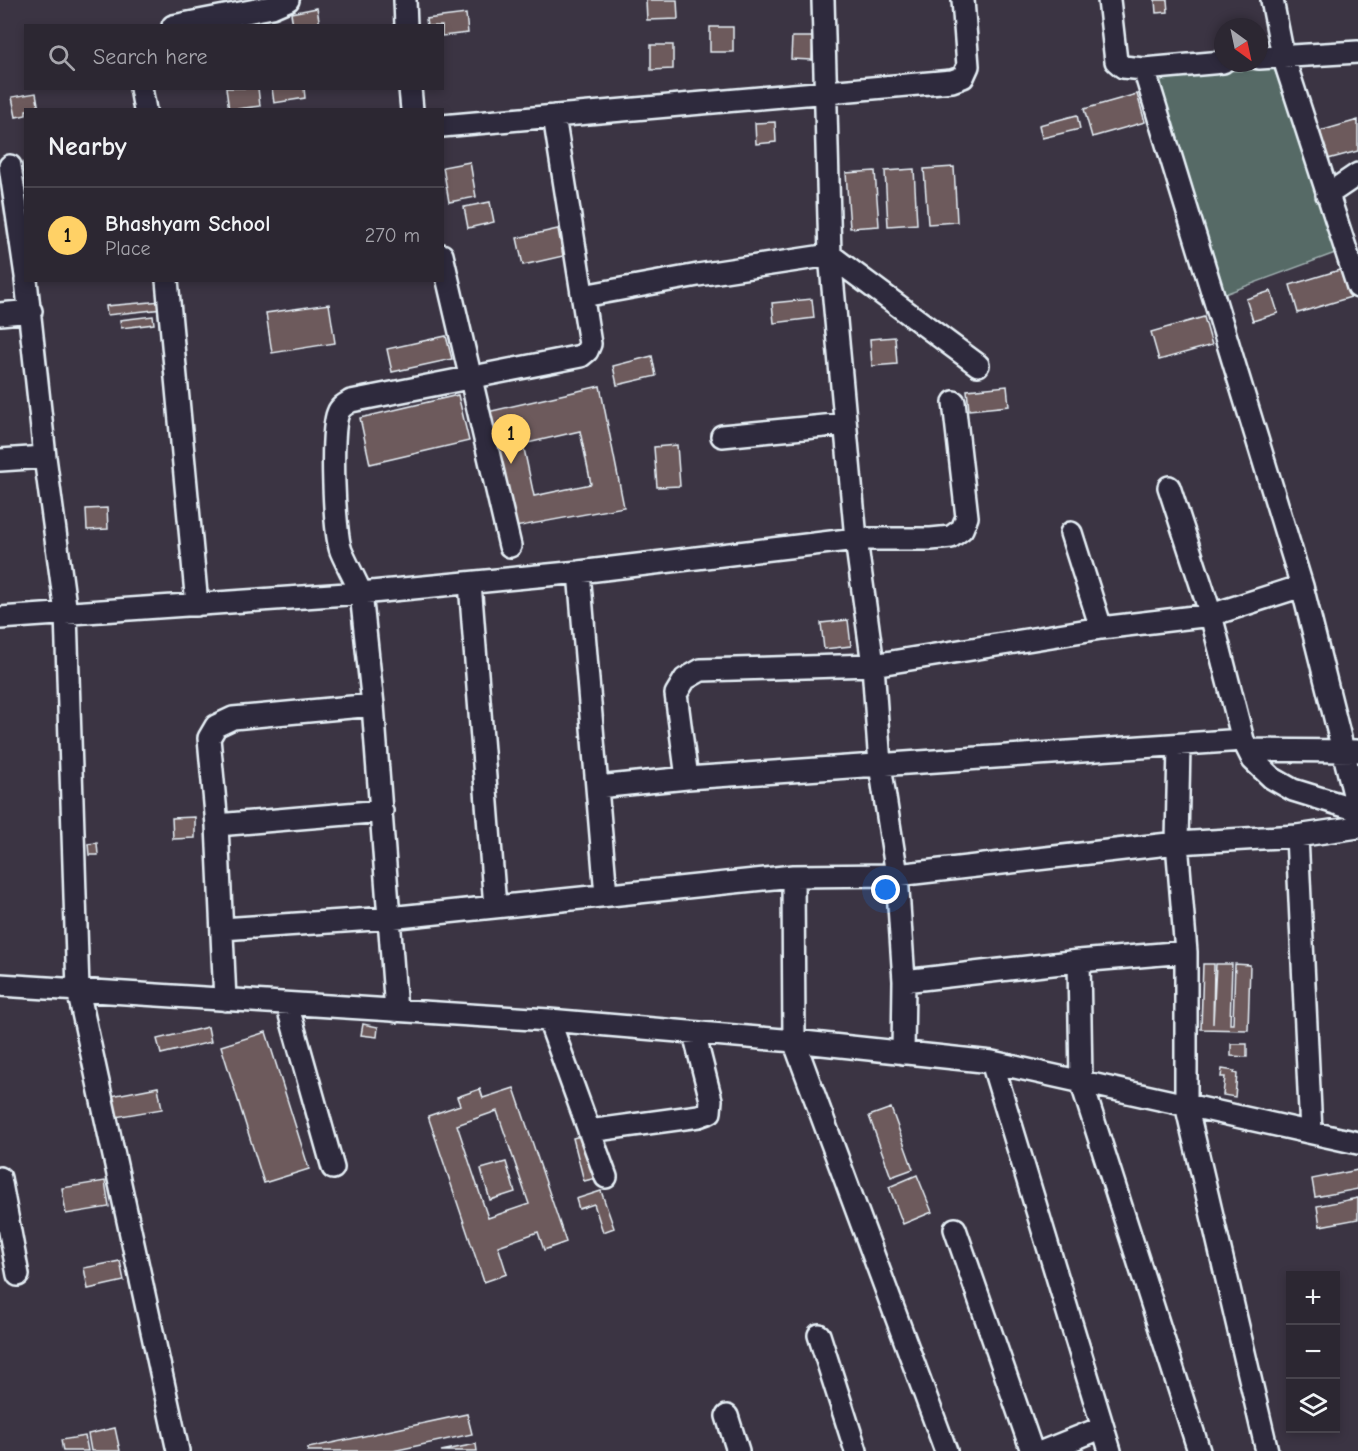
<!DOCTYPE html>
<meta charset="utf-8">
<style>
:root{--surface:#2c2732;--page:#342f3a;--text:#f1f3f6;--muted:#a6a5ac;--line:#48444d;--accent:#ffd166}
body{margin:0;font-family:"Comic Neue",sans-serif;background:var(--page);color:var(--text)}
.controls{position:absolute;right:18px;bottom:18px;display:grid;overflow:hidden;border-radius:0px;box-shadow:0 3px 9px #0003}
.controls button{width:54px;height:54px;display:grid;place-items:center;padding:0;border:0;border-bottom:2px solid var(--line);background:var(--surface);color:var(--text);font:30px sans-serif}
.compass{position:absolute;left:1214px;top:18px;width:54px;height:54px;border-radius:50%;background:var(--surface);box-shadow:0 3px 9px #0003;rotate:147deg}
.you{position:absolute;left:886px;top:890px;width:21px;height:21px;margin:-15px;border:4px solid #fff;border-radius:50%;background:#1a73e8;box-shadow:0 0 0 9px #1a73e833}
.badge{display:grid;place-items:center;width:39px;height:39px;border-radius:50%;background:var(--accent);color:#111;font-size:20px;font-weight:700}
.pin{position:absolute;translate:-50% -50px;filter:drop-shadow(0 2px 3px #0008)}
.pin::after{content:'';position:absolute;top:32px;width:21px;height:18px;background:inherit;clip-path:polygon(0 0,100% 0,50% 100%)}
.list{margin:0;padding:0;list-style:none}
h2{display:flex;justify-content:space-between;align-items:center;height:78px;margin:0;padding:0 24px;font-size:26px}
h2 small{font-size:20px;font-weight:400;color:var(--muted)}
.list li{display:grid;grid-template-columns:39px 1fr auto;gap:18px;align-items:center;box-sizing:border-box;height:96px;padding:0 24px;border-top:2px solid var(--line)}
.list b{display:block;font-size:22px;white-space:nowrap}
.list p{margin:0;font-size:20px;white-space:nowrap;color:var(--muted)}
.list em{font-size:20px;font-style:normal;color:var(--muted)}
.icon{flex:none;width:33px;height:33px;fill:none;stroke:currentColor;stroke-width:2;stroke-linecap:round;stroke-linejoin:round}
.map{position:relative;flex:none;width:1358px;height:1451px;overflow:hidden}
.search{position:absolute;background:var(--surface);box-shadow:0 3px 9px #0003;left:24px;top:24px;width:420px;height:66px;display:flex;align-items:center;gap:15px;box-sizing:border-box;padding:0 21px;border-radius:0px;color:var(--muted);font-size:22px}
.panel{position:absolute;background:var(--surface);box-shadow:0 3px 9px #0003;left:24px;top:108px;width:420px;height:174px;border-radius:0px}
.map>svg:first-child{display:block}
</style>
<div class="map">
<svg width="1358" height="1451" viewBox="0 0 1358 1451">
<rect width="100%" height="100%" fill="#3b3443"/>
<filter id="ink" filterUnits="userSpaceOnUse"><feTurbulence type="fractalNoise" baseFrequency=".0167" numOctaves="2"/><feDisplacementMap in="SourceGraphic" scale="12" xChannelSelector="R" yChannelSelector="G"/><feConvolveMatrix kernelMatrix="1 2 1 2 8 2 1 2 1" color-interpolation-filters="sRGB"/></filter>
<g filter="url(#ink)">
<path fill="#566b66" stroke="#9faeaf" stroke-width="1.5" d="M 1274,69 L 1285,95 L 1335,253 L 1222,295 L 1158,74 Z"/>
<path fill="#6d5a5b" stroke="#e8f1f8" stroke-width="1.5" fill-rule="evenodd" d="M 646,0 L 677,0 L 678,19 L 647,20 Z
M 1155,0 L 1167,0 L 1168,12 L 1156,13 Z
M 317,8 L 320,26 L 293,26 L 291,13 Z
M 466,14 L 468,33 L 442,36 L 442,26 L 427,26 L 426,19 Z
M 710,27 L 733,27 L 733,52 L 710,52 Z
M 792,37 L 813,37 L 812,60 L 791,59 Z
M 651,45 L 673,45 L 673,69 L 651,70 Z
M 226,88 L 258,88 L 260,106 L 229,110 Z
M 272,88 L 304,88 L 305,98 L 274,103 Z
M 36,93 L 39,110 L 26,110 L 26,115 L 16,117 L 12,97 Z
M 1137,94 L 1145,122 L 1092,137 L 1084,109 Z
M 1077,115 L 1080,129 L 1042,138 L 1039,125 Z
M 1358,120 L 1358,151 L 1328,159 L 1320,131 Z
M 775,122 L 776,142 L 756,144 L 755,123 Z
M 470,162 L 476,197 L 449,202 L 443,167 Z
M 954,167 L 957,222 L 928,224 L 924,169 Z
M 914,169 L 917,224 L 888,226 L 885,171 Z
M 875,171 L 879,226 L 850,228 L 846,173 Z
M 490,202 L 494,222 L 468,228 L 464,207 Z
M 558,229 L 563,256 L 523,265 L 517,238 Z
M 1343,269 L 1351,297 L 1298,313 L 1290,285 Z
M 1271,291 L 1278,313 L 1253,321 L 1246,299 Z
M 812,299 L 814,318 L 774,323 L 772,303 Z
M 162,301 L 163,309 L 107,315 L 106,306 Z
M 329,304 L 335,343 L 272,353 L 266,313 Z
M 153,316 L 154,324 L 121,328 L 120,320 Z
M 1204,317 L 1212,345 L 1159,360 L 1151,332 Z
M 446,336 L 452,359 L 392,372 L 387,349 Z
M 895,337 L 897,364 L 872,366 L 870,339 Z
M 652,356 L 656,376 L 617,385 L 613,366 Z
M 600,386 L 624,507 L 510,528 L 483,413 ZM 580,431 L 591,484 L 534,496 L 523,444 Z
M 1007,386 L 1009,406 L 969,410 L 967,390 Z
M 458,395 L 469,441 L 370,464 L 360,418 Z
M 677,445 L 680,486 L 657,487 L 654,447 Z
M 107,508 L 108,529 L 87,530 L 86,509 Z
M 848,620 L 851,646 L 824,649 L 821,623 Z
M 195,817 L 195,838 L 173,839 L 172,818 Z
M 97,843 L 98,855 L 89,855 L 88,844 Z
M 1203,964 L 1214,964 L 1213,1024 L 1216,964 L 1232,964 L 1230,1024 L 1233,1024 L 1235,964 L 1250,965 L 1248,1030 L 1201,1029 Z
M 363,1024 L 378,1027 L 377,1037 L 361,1035 Z
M 208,1027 L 211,1042 L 161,1054 L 157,1039 Z
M 266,1032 L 309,1169 L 264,1183 L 221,1046 Z
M 1231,1044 L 1247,1044 L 1247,1057 L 1231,1056 Z
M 1222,1069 L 1235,1071 L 1234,1073 L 1237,1074 L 1235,1097 L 1223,1095 L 1225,1077 L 1221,1077 Z
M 158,1087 L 162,1109 L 110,1118 L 106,1097 Z
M 514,1088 L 566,1242 L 544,1250 L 538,1232 L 498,1246 L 507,1274 L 484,1282 L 428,1116 L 460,1105 L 457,1097 L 480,1089 L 483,1098 ZM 497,1111 L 529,1204 L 488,1218 L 457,1125 Z
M 891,1108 L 913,1169 L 891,1177 L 869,1116 Z
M 584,1135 L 596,1178 L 584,1181 L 573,1138 Z
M 506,1162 L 515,1192 L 490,1200 L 481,1169 Z
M 1358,1170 L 1358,1189 L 1315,1197 L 1312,1179 Z
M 917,1175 L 932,1212 L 903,1224 L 889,1187 Z
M 105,1181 L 109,1207 L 66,1214 L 62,1188 Z
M 601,1191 L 614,1228 L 603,1232 L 594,1204 L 579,1209 L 576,1199 Z
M 1358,1198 L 1358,1219 L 1320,1226 L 1317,1206 Z
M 120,1261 L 124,1281 L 88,1289 L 84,1268 Z
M 467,1414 L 472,1434 L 393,1451 L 308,1451 L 308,1448 Z
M 115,1428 L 120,1451 L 91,1451 L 88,1434 Z
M 85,1436 L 88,1451 L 63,1451 L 61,1440 Z
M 476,1444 L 477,1451 L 441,1451 Z"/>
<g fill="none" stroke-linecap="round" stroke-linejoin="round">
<g stroke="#e8f1f8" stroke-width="26">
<path id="minor" d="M 405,0 L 406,26
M 823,0 L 830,255 L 856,539 L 873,665 L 880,765 L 897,875 L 904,981 L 903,1053
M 1109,0 L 1116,61 L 1123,67 L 1144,69
M 1272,0 L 1283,56 L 1358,287
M 173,26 L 272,7 L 288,0
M 1259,58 L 1358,52
M 1223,62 L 1144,69 L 1302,586 L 1358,810
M 141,88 L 145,110
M 410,88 L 412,110
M 442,126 L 952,81 L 963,77 L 968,66 L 963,0
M 10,166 L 26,276
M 1327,195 L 1358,174
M 442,255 L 510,546
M 26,280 L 45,457 L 66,613 L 78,990 L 178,1451
M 167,280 L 197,605
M 583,296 L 698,275 L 830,255 L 978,365
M 0,314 L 31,311
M 722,436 L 845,424
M 0,460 L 45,457
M 1169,487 L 1211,615 L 1243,740 L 1253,760 L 1272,778 L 1293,790 L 1358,810
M 1071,533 L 1101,628
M 579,572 L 606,895
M 470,583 L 495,907
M 0,618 L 361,593 C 355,579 347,565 341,551 C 334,531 330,432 338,413 C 340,407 346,404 351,401 L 581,356 L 587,351 L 590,344 L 554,116
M 1248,750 L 1357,751
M 687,778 L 676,694 L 685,679 L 701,670 L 873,665 L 1101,628 L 1211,615 L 1302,586
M 598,787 L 687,778 L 1243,740
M 217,825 L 382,811
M 793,876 L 794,1041 L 946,1451
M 222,929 L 389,918 L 793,876 L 897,875 L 1177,843 L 1179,745
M 1079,961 L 1081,1081 L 1199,1451
M 904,981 L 1079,961 L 1186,952
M 0,985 L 549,1020 L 794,1041 L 992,1062 L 1358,1143
M 225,1000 L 217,825 L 209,738 L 216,726 L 233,718 L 373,705
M 287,1004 L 333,1168
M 396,1011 L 373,705 L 361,593 L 579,572 L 856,539 L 931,539 L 951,537 L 962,529 L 967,517 L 954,402
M 549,1020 L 606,1177
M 992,1062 L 1110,1451
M 589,1131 L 699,1116 L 710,1112 L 711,1100 L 694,1033
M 1311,1132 L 1297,836 L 1358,827
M 0,1178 L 18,1275
M 955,1229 L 1032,1451
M 819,1335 L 856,1451
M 727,1416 L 738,1451
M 1044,1451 L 1101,1428
M 1267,1451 L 1186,1104 L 1186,952 L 1177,843 L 1297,836"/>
</g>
<use href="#minor" stroke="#2f2a3d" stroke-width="21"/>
</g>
</g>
</svg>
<div class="controls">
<button>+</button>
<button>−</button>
<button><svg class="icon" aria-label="layers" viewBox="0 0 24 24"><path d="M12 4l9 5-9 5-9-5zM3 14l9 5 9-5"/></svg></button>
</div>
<svg class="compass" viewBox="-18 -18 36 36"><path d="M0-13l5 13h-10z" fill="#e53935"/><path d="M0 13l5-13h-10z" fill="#a6a5ac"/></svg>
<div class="you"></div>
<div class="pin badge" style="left:511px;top:464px">1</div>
<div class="search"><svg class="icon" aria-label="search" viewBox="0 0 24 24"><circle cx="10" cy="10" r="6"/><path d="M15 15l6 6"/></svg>Search here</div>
<section class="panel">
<h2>Nearby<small></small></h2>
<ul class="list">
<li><span class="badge">1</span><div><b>Bhashyam School</b><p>Place</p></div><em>270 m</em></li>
</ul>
</section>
</div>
